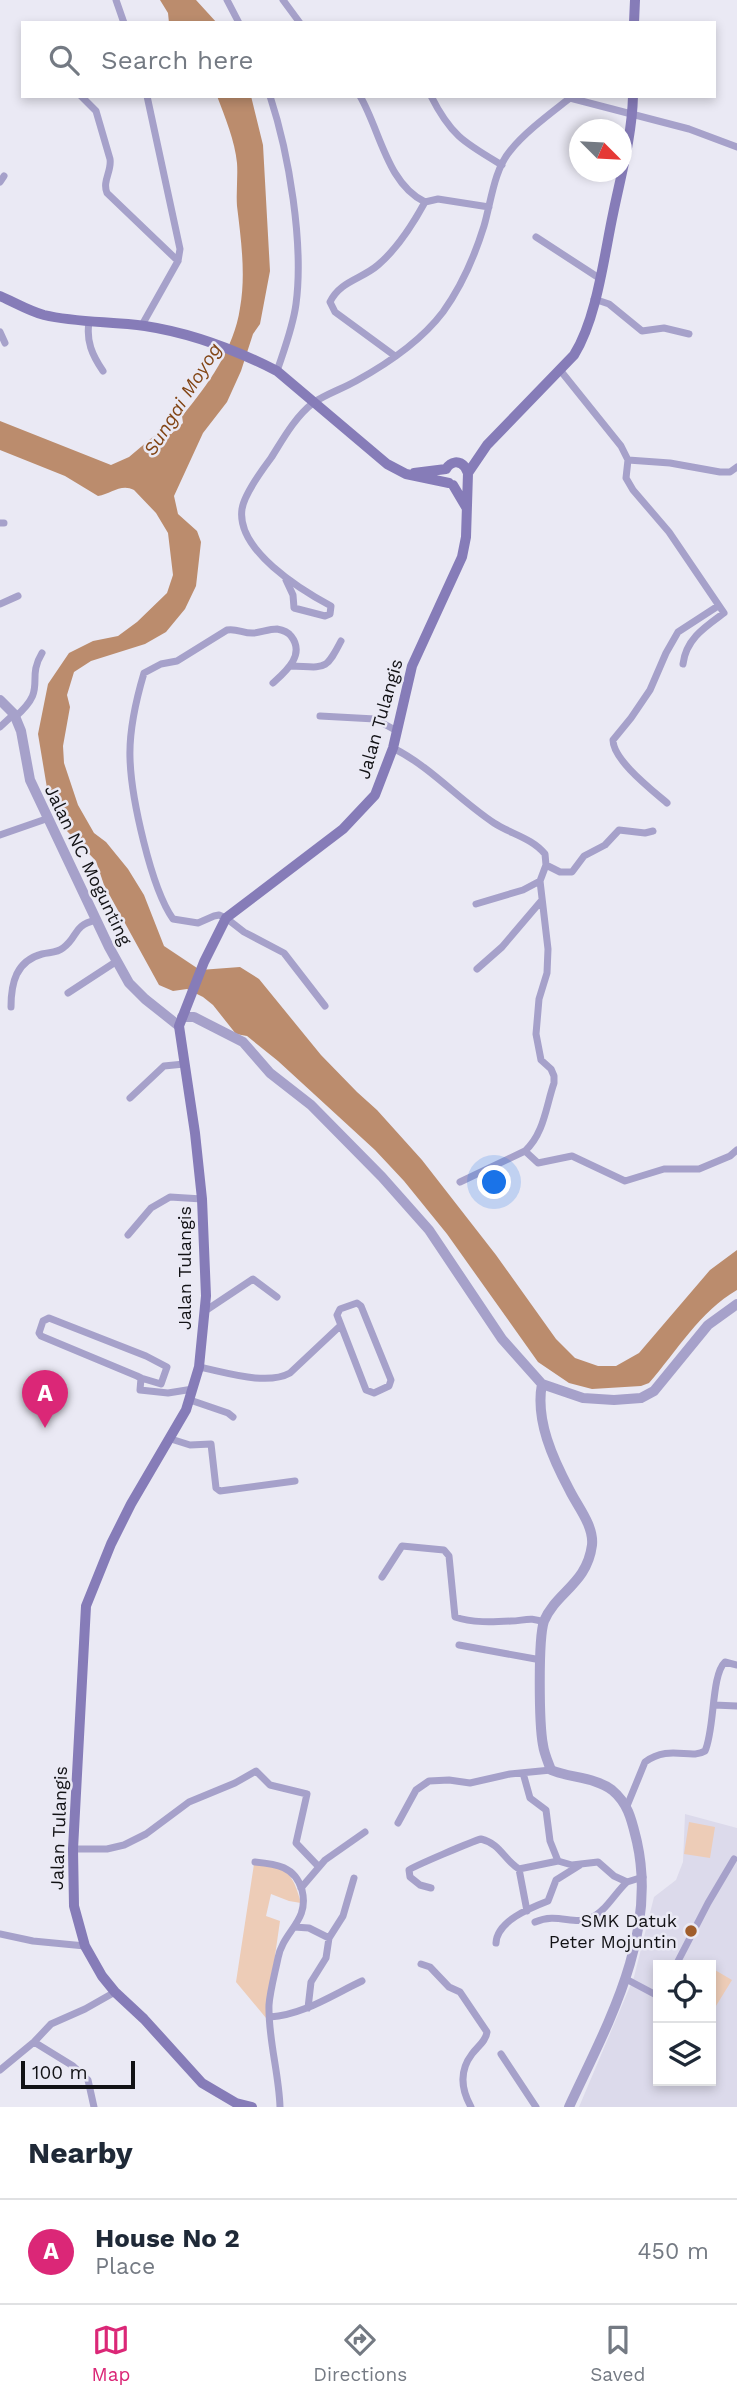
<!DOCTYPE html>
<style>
:root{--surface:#fff;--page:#f6f6f7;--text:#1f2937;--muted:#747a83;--line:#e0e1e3;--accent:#db2777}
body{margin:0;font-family:"Work Sans",sans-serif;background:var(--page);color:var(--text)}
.controls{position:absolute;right:21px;bottom:21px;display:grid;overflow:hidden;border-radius:0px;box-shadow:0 4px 10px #0003}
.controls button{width:63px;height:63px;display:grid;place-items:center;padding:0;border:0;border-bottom:2px solid var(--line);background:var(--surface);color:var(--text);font:35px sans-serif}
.compass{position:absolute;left:569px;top:119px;width:63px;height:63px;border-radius:50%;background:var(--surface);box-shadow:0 4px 10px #0003;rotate:114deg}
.scale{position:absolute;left:21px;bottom:18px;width:114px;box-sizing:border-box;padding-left:7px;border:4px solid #121215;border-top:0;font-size:19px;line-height:24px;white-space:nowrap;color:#121215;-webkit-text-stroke:5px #eae9f4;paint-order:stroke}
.you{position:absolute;left:495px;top:1183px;width:24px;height:24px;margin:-18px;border:5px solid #fff;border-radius:50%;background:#1a73e8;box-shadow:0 0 0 10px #1a73e833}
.badge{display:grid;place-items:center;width:46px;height:46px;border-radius:50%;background:var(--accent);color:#fff;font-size:23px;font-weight:700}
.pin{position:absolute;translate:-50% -58px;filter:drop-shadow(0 2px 4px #0008)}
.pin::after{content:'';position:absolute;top:37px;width:24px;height:21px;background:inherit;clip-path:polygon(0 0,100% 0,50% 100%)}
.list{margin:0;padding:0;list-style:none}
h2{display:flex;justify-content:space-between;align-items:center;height:91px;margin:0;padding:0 28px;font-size:30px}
h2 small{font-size:23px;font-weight:400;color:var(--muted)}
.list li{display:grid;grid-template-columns:46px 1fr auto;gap:21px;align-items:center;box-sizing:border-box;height:105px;padding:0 28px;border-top:2px solid var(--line)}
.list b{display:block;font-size:26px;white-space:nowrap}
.list p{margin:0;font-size:23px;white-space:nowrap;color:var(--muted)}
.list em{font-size:23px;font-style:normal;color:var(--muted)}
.icon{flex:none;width:38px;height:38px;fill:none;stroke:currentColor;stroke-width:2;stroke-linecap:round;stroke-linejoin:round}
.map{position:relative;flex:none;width:737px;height:2107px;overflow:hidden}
.search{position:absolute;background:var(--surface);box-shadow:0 4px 10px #0003;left:21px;right:21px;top:21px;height:77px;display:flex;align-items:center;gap:18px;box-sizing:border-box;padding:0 24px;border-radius:0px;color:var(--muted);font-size:26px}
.sheet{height:196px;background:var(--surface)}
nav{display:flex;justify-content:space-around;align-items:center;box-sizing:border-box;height:98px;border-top:2px solid var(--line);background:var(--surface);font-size:19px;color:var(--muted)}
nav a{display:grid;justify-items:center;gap:4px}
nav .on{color:var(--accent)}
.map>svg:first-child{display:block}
</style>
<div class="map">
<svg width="737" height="2107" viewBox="0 0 737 2107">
<rect width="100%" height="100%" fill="#eae9f4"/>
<path fill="#dcdaeb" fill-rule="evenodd" d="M 685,1814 L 737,1828 L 737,2107 L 579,2107 L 634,1977 L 654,1897 L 676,1880 L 683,1862 ZM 658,1965 L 711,1965 L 711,2081 L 658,2081 Z"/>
<path fill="#edccb7" d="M 689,1822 L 715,1827 L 710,1858 L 684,1854 Z
M 254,1864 C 287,1867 292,1871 301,1903 L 289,1901 L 271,1894 L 266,1916 L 280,1921 L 266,2018 L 236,1982 Z
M 715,1970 L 732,1980 L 711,2014 L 711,1977 Z"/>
<path fill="#bb8c6d" d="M 160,0 L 196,0 L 217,23 L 169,23 L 168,13 Z
M 217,96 L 251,96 L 263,145 L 270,271 L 260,324 L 253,334 L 241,371 L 227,402 L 203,433 L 174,496 L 178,514 L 197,531 L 201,542 L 196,586 L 185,609 L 166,632 L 145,644 L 91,661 L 74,672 L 67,695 L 70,707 L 63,746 L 64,763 L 78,805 L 94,833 L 106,842 L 128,869 L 144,895 L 164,946 L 200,970 L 240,967 L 259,979 L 321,1055 L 357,1092 L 377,1110 L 422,1160 L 496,1255 L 556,1339 L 575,1358 L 598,1366 L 616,1366 L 639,1353 L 710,1270 L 737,1250 L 737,1290 C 700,1311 677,1351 649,1383 L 641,1386 L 592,1389 L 569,1383 L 538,1362 L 447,1234 L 404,1181 L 375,1150 L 278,1061 L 247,1036 L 236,1034 L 213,1005 L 203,997 L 187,989 L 173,991 L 159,985 L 104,885 L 96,861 L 67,831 L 48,794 L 38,734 L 48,684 L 69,653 L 93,641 L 118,636 L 137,622 L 167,593 L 173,575 L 168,533 L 156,513 L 134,490 C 121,483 111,494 98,496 L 65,476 L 0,450 L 0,421 L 111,465 L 129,457 L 154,436 L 171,434 L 183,423 L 182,416 C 208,385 234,349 240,308 C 246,275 241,239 237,206 C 236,192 238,177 237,163 C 235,141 225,117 217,96 Z"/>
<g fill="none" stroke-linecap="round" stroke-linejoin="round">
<path stroke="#a6a1ca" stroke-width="7" d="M 116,0 L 124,23
M 227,0 L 239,23
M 283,0 L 300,23
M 81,96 L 96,111 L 110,159 C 112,171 102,181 107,193 L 178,261
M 270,96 C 289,154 304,244 296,304 C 293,327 284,350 277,371
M 360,96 C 380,130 387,184 425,202
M 431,96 C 451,136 465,143 502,165
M 0,182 L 4,176
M 536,237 L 599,278
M 594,299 L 609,304 L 642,331 L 664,328 L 689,334
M 89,322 C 86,341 92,355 103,371
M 142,325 L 178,261 L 180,249 L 147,96
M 0,332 L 5,343
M 395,356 L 335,312 L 330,302 C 340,281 362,279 378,265 C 397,249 413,224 425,202 L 438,199 L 489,207
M 560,370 L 621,446 L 628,460 L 626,478 L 633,490 L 669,532 L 724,613 C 705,627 686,639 683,664
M 628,460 L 670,463 L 720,472 L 730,472 L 737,467
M 0,523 L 4,523
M 286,580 L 293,595 L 294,608 L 325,616 L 330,614 L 331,606 C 301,590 236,550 242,509 C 244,495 262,470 271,458 C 283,439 295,417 313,403 C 326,394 342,389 356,381 C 387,364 421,341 443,312 C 461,287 475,255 484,226 C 491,202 494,170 510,151 C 525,132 551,113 570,98 L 689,129 L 737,147
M 0,604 L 18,596
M 291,666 C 325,667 325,672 341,641
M 273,683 C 285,672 306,655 291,636 C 288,632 283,630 277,629 C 269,629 262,632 254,633 C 244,634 237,628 227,630 L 177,661 L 161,664 L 144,673 C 136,700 129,730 130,758 C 131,797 151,888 173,919 L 198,923 L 214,916 L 219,915 L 226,918 L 244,932 L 284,953 L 325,1006
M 320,716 L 375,719 L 397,731
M 15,717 C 49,688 25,681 42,653
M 0,727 L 14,714
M 393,748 C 431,767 459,800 494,823 C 511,834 532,838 545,854 L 546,865 L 540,881 L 548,949 L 547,973 L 539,999 L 536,1034 L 541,1060 L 551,1069 L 554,1076 L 554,1083 C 546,1106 544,1134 525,1151 L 460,1182
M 667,803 C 652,790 613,760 613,740 L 631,718 L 650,690 L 666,653 L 678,632 L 718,606
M 0,835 L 46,819
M 546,865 L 560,872 L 572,872 L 584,856 L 605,845 L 619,830 L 645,833 L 653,831
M 476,904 L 523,890 L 540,881
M 477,969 L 502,947 L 542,900
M 68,993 L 117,961
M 11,1007 C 11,983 16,961 42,954 C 50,952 57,953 63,948 C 79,936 72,926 96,920
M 130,1098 L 164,1066 L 184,1064
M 525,1151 L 538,1163 L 572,1156 L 625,1181 L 664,1169 L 699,1169 L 730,1156 L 737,1150
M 128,1235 L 151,1208 L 170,1197 L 202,1199
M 357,1303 L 361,1306 L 391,1380 L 389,1386 L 374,1393 L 366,1390 L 337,1315 L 340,1309 Z
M 205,1311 L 253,1279 L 277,1297
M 199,1367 C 225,1372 267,1386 290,1373 L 340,1326
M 141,1378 L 161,1384 L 167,1367 L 146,1356 L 49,1318 L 43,1321 L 39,1333 L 41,1336 L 137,1376 L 141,1378 L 140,1390 L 168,1393 L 193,1389
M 190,1400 L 228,1413 L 233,1417
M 171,1439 L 190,1445 L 211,1444 L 216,1488 L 220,1491 L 295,1481
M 382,1577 L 402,1546 L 444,1550 L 449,1556 L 455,1617 C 472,1623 493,1622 511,1621 C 523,1621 532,1616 544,1623
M 459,1645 L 541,1660
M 714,1705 L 737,1706
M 523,1773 L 530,1798 L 546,1810 L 550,1841 L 558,1861 L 572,1865 L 598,1862 L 614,1876 L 627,1882 L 643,1877
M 627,1806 L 645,1762 C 669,1744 691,1760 705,1751 C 715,1729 711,1675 725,1662 L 737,1665
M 398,1823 L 416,1790 L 429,1781 L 449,1780 L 470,1783 L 510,1774 L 551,1770
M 73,1849 L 107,1849 L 124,1845 L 146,1834 L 189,1802 L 235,1783 L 256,1771 L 270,1785 L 307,1794 L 296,1843 L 318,1866
M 255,1862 C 276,1864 295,1866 302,1890 C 310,1921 283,1931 278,1958 C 275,1973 270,1991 269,2005 C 268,2039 279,2073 280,2107
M 519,1869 L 558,1861
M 301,1888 L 325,1860 L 365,1832
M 431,1888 L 420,1885 L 410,1877 L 409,1870 C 412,1867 473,1841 481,1839 C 501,1844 503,1859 519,1869 L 527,1911
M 535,1922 C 557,1912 574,1926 591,1918 C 605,1912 615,1893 627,1882
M 294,1927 L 309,1928 L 329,1938
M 0,1934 L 33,1941 L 85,1946
M 496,1943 C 497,1921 530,1908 548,1901 L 556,1880 L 580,1865
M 421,1964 L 430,1967 L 449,1987 L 460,1992 L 487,2032 C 486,2041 478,2046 472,2054 C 459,2071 461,2089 471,2107
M 676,1965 L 708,1903 L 734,1859
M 626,1979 L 658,1996
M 308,2008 L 311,1982 L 326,1958 L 329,1938 L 343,1916 L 354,1878
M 270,2017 C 303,2015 332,1995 362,1981
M 34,2042 L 73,2066 L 88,2080 L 94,2107
M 501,2054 L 536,2107
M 0,2070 L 34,2042 L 51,2024 L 85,2009 L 115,1992"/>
<path stroke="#a6a1ca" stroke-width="10" d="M 0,700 L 14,714 L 21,731 L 30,780 L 109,947 L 129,983 L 145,999 L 179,1026
M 182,1017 L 194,1017 L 243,1042 L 270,1073 L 311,1105 L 382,1177 L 429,1230 L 502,1339 L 542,1384 L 583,1398 L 614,1400 L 641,1398 L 654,1391 L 708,1325 L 737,1304
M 542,1384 C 535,1420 553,1459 570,1491 C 578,1507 594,1526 592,1545 C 587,1584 556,1592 544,1621 C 538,1639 539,1724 543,1745 C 544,1753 548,1762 551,1770 C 570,1778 595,1777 612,1790 C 629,1804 632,1822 637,1842 C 658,1936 607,2025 569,2107"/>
<path stroke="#867cb8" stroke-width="10" d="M 634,23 L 635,0
M 0,296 C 14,302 29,311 44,315 C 78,323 112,321 145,326 C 191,333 236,350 277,371 L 387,464 L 406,474 L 449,483
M 414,473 L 446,469
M 468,473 L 487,445 L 574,355 C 597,318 604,256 613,214 C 621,175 632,136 633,96
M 453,485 L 466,507
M 252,2107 L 236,2103 L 202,2083 L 144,2019 L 115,1992 L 102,1976 L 85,1946 L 74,1906 L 73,1849 L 86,1606 L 111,1544 L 131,1504 L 186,1410 L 199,1367 L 206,1296 L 202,1199 L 195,1133 L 179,1026 L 204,962 L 226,918 L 343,829 L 375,795 L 393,748 L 412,666 L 462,557 L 466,537 L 468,473 L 465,467 C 459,460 451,461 446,469"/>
</g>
<circle fill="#a05d2b" stroke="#eae9f4" stroke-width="2.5" cx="691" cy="1931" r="7"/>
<g text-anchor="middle" stroke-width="5" stroke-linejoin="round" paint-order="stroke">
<g font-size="18" fill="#121215" stroke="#eae9f4">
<text transform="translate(380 719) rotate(-74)" y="6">Jalan Tulangis</text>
<text transform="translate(88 865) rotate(64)" y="6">Jalan NC Mogunting</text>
<text transform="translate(185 1268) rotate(-90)" y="6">Jalan Tulangis</text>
<text transform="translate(59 1828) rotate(-88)" y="6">Jalan Tulangis</text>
</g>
<g font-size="18" fill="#121215" stroke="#eae9f4" text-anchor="end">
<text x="677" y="1927">SMK Datuk<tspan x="677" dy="21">Peter Mojuntin</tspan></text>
</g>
<g font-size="19" font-style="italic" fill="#824515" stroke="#eae9f4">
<text transform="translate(182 399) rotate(-58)" y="7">Sungai Moyog</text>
</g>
</g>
</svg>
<div class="controls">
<button><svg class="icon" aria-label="locate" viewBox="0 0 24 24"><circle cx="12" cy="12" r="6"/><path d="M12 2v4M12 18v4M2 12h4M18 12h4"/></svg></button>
<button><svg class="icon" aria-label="layers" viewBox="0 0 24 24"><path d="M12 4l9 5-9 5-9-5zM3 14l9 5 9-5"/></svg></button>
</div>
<svg class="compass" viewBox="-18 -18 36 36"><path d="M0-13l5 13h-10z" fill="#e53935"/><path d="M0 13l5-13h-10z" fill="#747a83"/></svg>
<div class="scale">100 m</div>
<div class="you"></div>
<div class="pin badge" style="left:45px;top:1428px">A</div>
<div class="search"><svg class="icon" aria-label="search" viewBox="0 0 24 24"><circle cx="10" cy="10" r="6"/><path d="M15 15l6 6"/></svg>Search here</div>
</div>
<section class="sheet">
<h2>Nearby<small></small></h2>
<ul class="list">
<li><span class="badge">A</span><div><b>House No 2</b><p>Place</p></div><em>450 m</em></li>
</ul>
</section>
<nav>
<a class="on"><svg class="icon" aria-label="map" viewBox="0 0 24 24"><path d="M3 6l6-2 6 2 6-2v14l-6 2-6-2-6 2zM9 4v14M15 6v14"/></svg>Map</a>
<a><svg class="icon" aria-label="directions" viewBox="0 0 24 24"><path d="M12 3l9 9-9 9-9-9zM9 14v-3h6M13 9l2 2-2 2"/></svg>Directions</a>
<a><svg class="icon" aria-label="saved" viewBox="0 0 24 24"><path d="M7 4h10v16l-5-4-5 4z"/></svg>Saved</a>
</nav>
